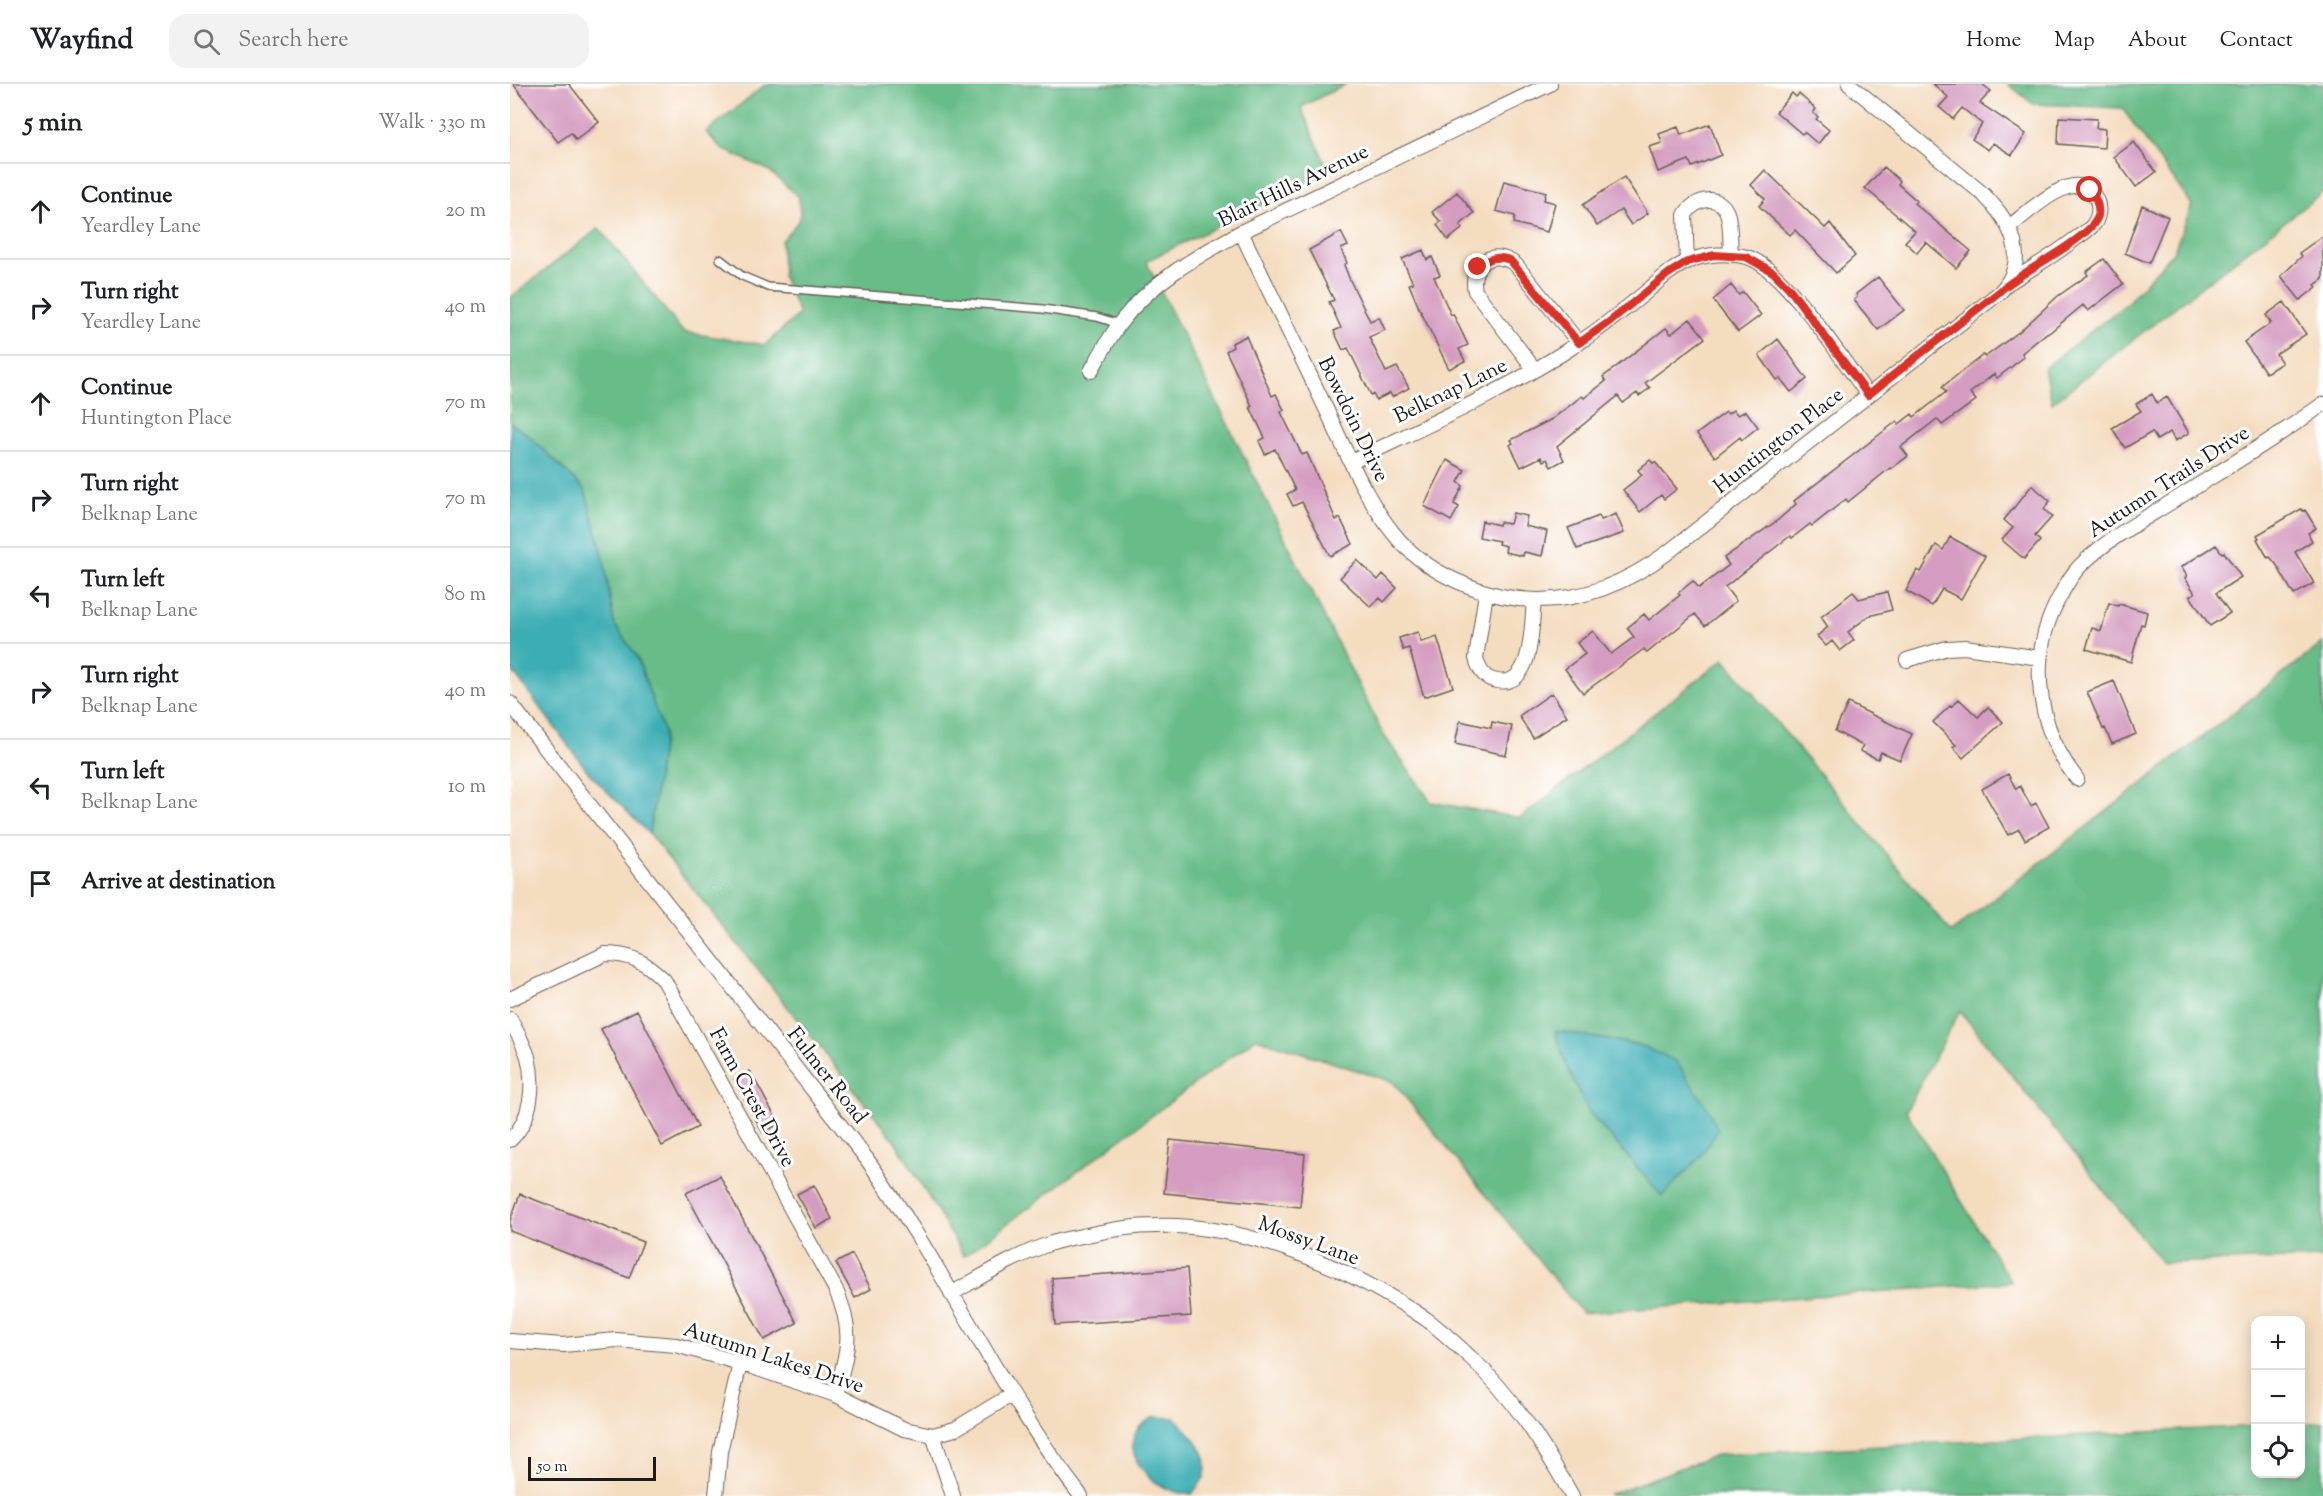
<!DOCTYPE html>
<meta charset="utf-8">
<style>
:root{--surface:#fff;--page:#f2f2f2;--text:#202124;--muted:#757577;--line:#e0e0e0}
body{margin:0;font-family:"Sorts Mill Goudy",serif;background:var(--page);color:var(--text)}
.controls{position:absolute;right:18px;bottom:18px;display:grid;overflow:hidden;border-radius:12px;box-shadow:0 3px 15px #0003}
.controls button{width:54px;height:54px;display:grid;place-items:center;padding:0;border:0;border-bottom:2px solid var(--line);background:var(--surface);color:var(--text);font:30px sans-serif}
.scale{position:absolute;left:18px;bottom:15px;width:128px;box-sizing:border-box;padding-left:6px;border:3px solid #1c1c1c;border-top:0;font-size:16px;line-height:21px;white-space:nowrap;color:#1c1c1c;-webkit-text-stroke:4px #fff;paint-order:stroke}
.stop{position:absolute;width:18px;height:18px;margin:-14px;border:4px solid #d93025;border-radius:50%;background:#fff}
.stop.end{background:#d93025;border-color:#fff;box-shadow:0 2px 6px #0008}
.list{margin:0;padding:0;list-style:none}
h2{display:flex;justify-content:space-between;align-items:center;height:78px;margin:0;padding:0 24px;font-size:26px}
h2 small{font-size:20px;font-weight:400;color:var(--muted)}
.list li{display:grid;grid-template-columns:39px 1fr auto;gap:18px;align-items:center;box-sizing:border-box;height:96px;padding:0 24px;border-top:2px solid var(--line)}
.list b{display:block;font-size:22px;white-space:nowrap}
.list p{margin:0;font-size:20px;white-space:nowrap;color:var(--muted)}
.list em{font-size:20px;font-style:normal;color:var(--muted)}
.icon{flex:none;width:33px;height:33px;fill:none;stroke:currentColor;stroke-width:2;stroke-linecap:round;stroke-linejoin:round}
.map{position:relative;flex:none;width:1813px;height:1412px;overflow:hidden}
header{display:flex;align-items:center;gap:36px;box-sizing:border-box;height:84px;padding:0 30px;background:var(--surface);border-bottom:2px solid var(--line)}
header strong{font-size:28px}
nav{display:flex;gap:33px;margin-inline-start:auto;font-size:21px}
.search{width:420px;height:54px;background:var(--page);display:flex;align-items:center;gap:15px;box-sizing:border-box;padding:0 21px;border-radius:18px;color:var(--muted);font-size:22px}
main{display:flex}
aside{flex:1;background:var(--surface)}
.map>svg:first-child{display:block}
</style>
<header>
<strong>Wayfind</strong>
<div class="search"><svg class="icon" aria-label="search" viewBox="0 0 24 24"><circle cx="10" cy="10" r="6"/><path d="M15 15l6 6"/></svg>Search here</div>
<nav><a>Home</a><a>Map</a><a>About</a><a>Contact</a></nav>
</header>
<main>
<aside>
<h2>5 min<small>Walk · 330 m</small></h2>
<ul class="list">
<li><svg class="icon" aria-label="ahead" viewBox="0 0 24 24"><path d="M12 20V5M6 11l6-6 6 6"/></svg><div><b>Continue</b><p>Yeardley Lane</p></div><em>20 m</em></li>
<li><svg class="icon" aria-label="right" viewBox="0 0 24 24"><path d="M7 20v-9h11M14 6l5 5-5 5"/></svg><div><b>Turn right</b><p>Yeardley Lane</p></div><em>40 m</em></li>
<li><svg class="icon" aria-label="ahead" viewBox="0 0 24 24"><path d="M12 20V5M6 11l6-6 6 6"/></svg><div><b>Continue</b><p>Huntington Place</p></div><em>70 m</em></li>
<li><svg class="icon" aria-label="right" viewBox="0 0 24 24"><path d="M7 20v-9h11M14 6l5 5-5 5"/></svg><div><b>Turn right</b><p>Belknap Lane</p></div><em>70 m</em></li>
<li><svg class="icon" aria-label="left" viewBox="0 0 24 24"><path d="M17 20v-9H6M10 6l-5 5 5 5"/></svg><div><b>Turn left</b><p>Belknap Lane</p></div><em>80 m</em></li>
<li><svg class="icon" aria-label="right" viewBox="0 0 24 24"><path d="M7 20v-9h11M14 6l5 5-5 5"/></svg><div><b>Turn right</b><p>Belknap Lane</p></div><em>40 m</em></li>
<li><svg class="icon" aria-label="left" viewBox="0 0 24 24"><path d="M17 20v-9H6M10 6l-5 5 5 5"/></svg><div><b>Turn left</b><p>Belknap Lane</p></div><em>10 m</em></li>
<li><svg class="icon" aria-label="arrive" viewBox="0 0 24 24"><path d="M6 21V4h12l-3 4 3 4H6"/></svg><div><b>Arrive at destination</b></div></li>
</ul>
</aside>
<div class="map">
<svg width="1813" height="1412" viewBox="0 0 1813 1412">
<rect width="100%" height="100%" fill="#fff"/>
<filter id="ink" filterUnits="userSpaceOnUse"><feTurbulence type="fractalNoise" baseFrequency=".0167" numOctaves="2"/><feDisplacementMap in="SourceGraphic" scale="12" xChannelSelector="R" yChannelSelector="G"/><feConvolveMatrix kernelMatrix="1 2 1 2 8 2 1 2 1" color-interpolation-filters="sRGB"/></filter>
<filter id="wash" filterUnits="userSpaceOnUse"><feTurbulence type="fractalNoise" baseFrequency=".008" numOctaves="4" result="noise"/><feDisplacementMap in="SourceGraphic" scale="24" xChannelSelector="R" yChannelSelector="G"/><feGaussianBlur stdDeviation="1.35" result="paint"/><feColorMatrix in="noise" values="0 0 0 0 0 0 0 0 0 0 0 0 0 0 0 0 0 1.4 0 .05"/><feComposite in="paint" operator="in"/></filter>
<g filter="url(#wash)">
<rect width="100%" height="100%" fill="#f4dcbf"/>
<path fill="#68bc88" stroke="#426c52" stroke-width="1.5" fill-rule="evenodd" d="M 256,0 L 836,0 L 791,23 L 819,88 L 636,177 L 873,650 L 921,718 L 1010,734 L 1214,575 L 1441,848 L 1813,559 L 1813,1174 L 1652,1179 L 1450,927 L 1396,1027 L 1501,1198 L 1072,1229 L 883,998 L 746,954 L 454,1172 L 385,1057 L 139,750 L 154,649 L 127,573 L 104,540 L 93,471 L 75,406 L 17,350 L 0,339 L 0,214 L 89,144 L 173,248 L 255,261 L 289,230 L 273,193 L 271,158 L 290,135 L 289,113 L 258,86 L 212,65 L 196,48 ZM 1046,947 L 1130,961 L 1152,1111 L 1078,1027 L 1055,979 Z
M 1498,0 L 1813,0 L 1813,108 L 1542,319 L 1534,284 L 1616,220 L 1664,167 L 1682,121 L 1612,24 L 1523,20 Z
M 1813,1338 L 1813,1412 L 1098,1411 L 1206,1371 L 1745,1342 L 1746,1390 L 1790,1390 L 1791,1340 Z"/>
<path fill="#3badb3" stroke="#2c6468" stroke-width="1.5" d="M 0,339 L 17,350 L 75,406 L 93,471 L 104,540 L 127,573 L 154,649 L 139,750 L 79,689 L 0,584 Z
M 1045,947 L 1130,961 L 1166,977 L 1198,1025 L 1208,1046 L 1190,1073 L 1152,1112 L 1078,1027 L 1055,979 Z
M 645,1333 L 665,1334 C 679,1349 701,1367 695,1390 C 694,1397 686,1404 682,1410 C 641,1412 594,1355 645,1333 Z"/>
<g id="blocks">
<path fill="#d49cc0" d="M 3,0 L 59,0 L 89,38 L 66,56 L 61,49 L 48,58 Z
M 1423,0 L 1472,0 L 1481,7 L 1470,19 L 1516,50 L 1502,71 L 1483,59 L 1478,66 L 1462,55 L 1472,40 L 1452,24 L 1443,35 L 1429,23 L 1438,13 Z
M 1282,9 L 1286,13 L 1289,10 L 1306,25 L 1303,29 L 1308,33 L 1306,35 L 1319,46 L 1308,60 L 1294,48 L 1292,50 L 1266,28 Z
M 1549,33 L 1587,35 L 1586,44 L 1595,45 L 1594,64 L 1548,60 Z
M 1200,40 L 1211,71 L 1182,83 L 1179,76 L 1148,88 L 1139,63 L 1152,59 L 1149,50 L 1168,43 L 1171,51 Z
M 1624,58 L 1646,88 L 1626,103 L 1604,73 Z
M 1374,83 L 1390,97 L 1388,100 L 1407,117 L 1404,119 L 1461,167 L 1446,184 L 1416,158 L 1407,169 L 1395,158 L 1405,147 L 1355,104 Z
M 1255,86 L 1315,144 L 1320,139 L 1345,172 L 1326,189 L 1285,146 L 1280,151 L 1249,122 L 1255,115 L 1241,101 Z
M 1114,93 L 1138,129 L 1121,141 L 1111,126 L 1087,142 L 1073,121 Z
M 994,97 L 1036,108 L 1034,116 L 1045,119 L 1037,148 L 1004,139 L 1005,132 L 986,127 Z
M 947,108 L 964,129 L 950,141 L 953,144 L 938,156 L 927,141 L 931,138 L 922,128 Z
M 1632,121 L 1658,133 L 1639,179 L 1615,169 Z
M 831,148 L 838,162 L 831,165 L 837,179 L 834,181 L 840,196 L 860,237 L 869,233 L 875,246 L 859,253 L 876,288 L 887,283 L 899,304 L 882,313 L 880,309 L 866,316 L 863,310 L 861,311 L 838,264 L 833,266 L 824,247 L 831,244 L 819,218 L 824,216 L 799,166 Z
M 1813,152 L 1813,195 L 1805,201 L 1807,203 L 1790,216 L 1771,192 L 1792,172 L 1789,169 Z
M 913,166 L 917,176 L 922,173 L 930,191 L 924,193 L 941,231 L 943,230 L 958,261 L 949,265 L 955,277 L 939,285 L 909,224 L 899,200 L 903,199 L 892,175 Z
M 1594,175 L 1613,200 L 1578,227 L 1573,221 L 1539,249 L 1538,248 L 1512,269 L 1514,273 L 1487,294 L 1484,290 L 1460,309 L 1466,316 L 1432,341 L 1427,335 L 1391,363 L 1398,372 L 1381,385 L 1380,384 L 1338,418 L 1336,415 L 1302,442 L 1300,440 L 1282,454 L 1280,452 L 1215,503 L 1226,517 L 1195,542 L 1185,530 L 1137,569 L 1134,565 L 1073,609 L 1055,585 L 1075,570 L 1067,559 L 1083,547 L 1101,570 L 1124,553 L 1117,544 L 1134,530 L 1139,536 L 1170,511 L 1168,509 L 1183,497 L 1189,504 L 1219,481 L 1214,474 L 1268,436 L 1286,420 L 1284,417 L 1387,337 L 1389,340 L 1402,330 L 1404,333 L 1436,308 L 1432,303 L 1473,271 L 1475,273 L 1510,247 L 1548,212 L 1578,191 L 1576,188 Z
M 1368,193 L 1394,226 L 1368,246 L 1344,216 L 1347,213 L 1346,210 Z
M 1221,201 L 1229,211 L 1233,208 L 1251,231 L 1228,248 L 1203,216 Z
M 1774,218 L 1796,250 L 1766,270 L 1772,279 L 1756,289 L 1734,258 L 1761,239 L 1756,231 Z
M 1180,235 L 1195,254 L 1135,299 L 1140,304 L 1129,312 L 1127,309 L 1113,319 L 1108,312 L 1047,362 L 1054,376 L 1041,383 L 1037,375 L 1033,377 L 1031,373 L 1011,383 L 1000,361 L 1003,359 L 1001,356 L 1042,335 L 1072,312 L 1074,314 L 1096,297 L 1093,293 L 1156,244 L 1161,250 Z
M 736,252 L 762,312 L 766,310 L 774,326 L 771,328 L 792,371 L 797,369 L 826,436 L 830,434 L 843,460 L 820,472 L 792,418 L 783,422 L 777,410 L 785,406 L 765,365 L 755,370 L 749,357 L 755,354 L 740,323 L 742,322 L 716,267 L 723,263 L 722,259 Z
M 1268,255 L 1297,295 L 1281,308 L 1270,294 L 1267,296 L 1249,271 Z
M 1642,310 L 1647,319 L 1657,313 L 1679,349 L 1665,357 L 1660,348 L 1647,356 L 1642,348 L 1615,364 L 1602,344 L 1631,327 L 1626,320 Z
M 1223,326 L 1228,331 L 1236,327 L 1248,343 L 1232,356 L 1230,353 L 1205,373 L 1187,350 L 1216,328 L 1218,330 Z
M 937,376 L 955,386 L 948,398 L 953,402 L 944,420 L 949,423 L 941,437 L 914,422 Z
M 1140,376 L 1143,379 L 1145,378 L 1167,405 L 1154,415 L 1151,411 L 1130,428 L 1113,406 L 1132,391 L 1128,386 Z
M 1522,401 L 1540,417 L 1534,425 L 1542,433 L 1525,452 L 1530,457 L 1514,475 L 1492,456 L 1503,444 L 1494,436 Z
M 1791,425 L 1793,427 L 1795,426 L 1806,444 L 1798,449 L 1802,457 L 1785,468 L 1804,499 L 1784,511 L 1766,480 L 1760,473 L 1758,474 L 1747,455 L 1749,454 L 1747,451 Z
M 1003,429 L 1017,432 L 1015,442 L 1037,447 L 1032,472 L 1014,468 L 1013,472 L 995,468 L 996,462 L 988,460 L 989,457 L 969,453 L 972,437 L 989,441 L 990,438 L 1000,440 Z
M 1106,430 L 1114,449 L 1067,465 L 1058,444 L 1089,432 L 1091,436 Z
M 1440,453 L 1475,472 L 1451,515 L 1432,505 L 1422,522 L 1396,507 L 1407,486 L 1411,488 L 1426,461 L 1433,466 Z
M 1706,461 L 1712,469 L 1714,468 L 1731,493 L 1706,509 L 1720,529 L 1700,542 L 1680,512 L 1685,509 L 1675,494 L 1677,492 L 1671,483 Z
M 847,476 L 868,496 L 873,490 L 887,504 L 874,518 L 870,514 L 861,523 L 830,494 Z
M 1343,508 L 1349,515 L 1377,508 L 1382,526 L 1359,532 L 1338,548 L 1344,556 L 1330,567 L 1322,557 L 1316,562 L 1307,552 L 1318,543 L 1311,533 Z
M 1599,519 L 1608,522 L 1609,520 L 1637,528 L 1634,541 L 1631,540 L 1621,578 L 1576,565 L 1582,544 L 1591,547 Z
M 908,548 L 911,558 L 927,553 L 943,603 L 914,613 L 899,564 L 893,566 L 889,554 Z
M 1604,597 L 1626,650 L 1602,660 L 1595,644 L 1593,645 L 1577,608 Z
M 1042,609 L 1057,632 L 1023,654 L 1009,632 Z
M 1449,615 L 1468,633 L 1478,623 L 1493,638 L 1453,674 L 1443,663 L 1446,661 L 1423,638 L 1441,621 L 1442,622 Z
M 1338,619 L 1402,650 L 1390,676 L 1371,668 L 1368,675 L 1350,667 L 1353,662 L 1325,647 Z
M 950,637 L 981,644 L 982,638 L 1002,642 L 996,671 L 945,660 Z
M 1498,690 L 1506,705 L 1510,702 L 1521,722 L 1526,719 L 1539,743 L 1515,756 L 1509,745 L 1498,751 L 1472,705 Z
M 127,926 L 188,1043 L 152,1062 L 91,945 Z
M 240,987 L 269,1040 L 253,1049 L 224,995 Z
M 660,1056 L 795,1070 L 790,1123 L 654,1109 Z
M 210,1092 L 287,1239 L 254,1256 L 176,1109 Z
M 304,1101 L 322,1135 L 306,1144 L 287,1110 Z
M 10,1110 L 133,1158 L 119,1194 L 0,1147 L 0,1137 Z
M 342,1170 L 361,1205 L 345,1214 L 326,1179 Z
M 677,1184 L 681,1232 L 545,1241 L 542,1194 Z"/>
</g>
</g>
<g filter="url(#ink)">
<use href="#blocks" fill-opacity="0" stroke="#685f55" stroke-width="1.5"/>
<g fill="none" stroke-linecap="round" stroke-linejoin="round">
<g stroke="#685f55" stroke-width="10">
<path id="lane" d="M 210,175 L 232,192 L 258,203 L 533,225 L 587,233 L 609,240"/>
</g>
<g stroke="#685f55" stroke-width="16">
<path id="street" d="M 1499,143 C 1518,129 1568,78 1586,115 C 1590,123 1589,134 1583,141 C 1579,146 1571,151 1565,155 C 1545,171 1522,184 1500,198
M 731,148 C 760,208 789,269 818,329 C 838,372 857,419 889,456 C 907,476 931,491 956,501 C 1029,531 1096,514 1157,469 L 1489,209 C 1522,176 1501,138 1473,110 L 1339,0
M 1177,178 L 1175,131 C 1184,114 1212,108 1218,132 C 1221,144 1220,159 1221,171
M 1025,286 L 965,207 C 959,179 983,163 1006,181 L 1069,259
M 581,287 C 590,271 599,254 610,239 C 642,197 686,173 731,148 L 1040,0
M 841,378 C 919,340 998,306 1070,258 C 1093,243 1114,226 1135,209 C 1148,198 1162,184 1179,177 C 1195,170 1219,168 1237,173 C 1274,184 1333,277 1358,311
M 976,509 L 966,574 C 969,586 974,595 987,597 C 1024,604 1021,541 1024,517
M 1397,576 L 1437,564 L 1455,563 L 1530,574
M 0,619 L 356,1074 C 434,1182 489,1306 571,1412
M 1567,695 C 1527,645 1517,574 1548,516 C 1554,504 1561,491 1570,482 C 1597,455 1631,437 1663,417 C 1714,385 1765,355 1813,320
M 0,915 L 95,870 C 121,870 136,878 154,896 L 326,1206 C 345,1251 337,1266 326,1311
M 0,935 C 6,947 14,960 18,973 C 25,1000 22,1036 0,1056
M 441,1210 C 474,1191 506,1171 542,1159 C 553,1155 566,1153 577,1151 C 599,1146 623,1142 645,1142 C 736,1139 842,1185 916,1235 C 931,1246 946,1260 960,1273 C 1003,1312 1034,1362 1062,1412
M 0,1257 L 53,1261 L 106,1256 L 166,1261 L 230,1279 L 326,1311 L 394,1345 L 423,1351 L 445,1345 L 501,1311
M 423,1351 L 443,1412
M 206,1412 L 210,1368 L 230,1279"/>
</g>
<use href="#lane" stroke="#fff" stroke-width="7"/>
<use href="#street" stroke="#fff" stroke-width="14"/>
</g>
</g>
<g fill="none" stroke-linecap="round" stroke-linejoin="round" filter="url(#ink)">
<path stroke="#d93025" stroke-width="8" d="M 968,183 C 977,174 987,171 1000,176 L 1069,259 L 1099,238 L 1158,190 L 1177,178 L 1204,171 L 1236,173 L 1263,188 L 1279,204 L 1358,311 L 1489,208 C 1509,188 1581,155 1588,132 C 1590,122 1586,114 1580,106"/>
</g>
<g text-anchor="middle" stroke-width="6" stroke-linejoin="round" paint-order="stroke">
<g font-size="21" fill="#1c1c1c" stroke="#fff">
<text transform="translate(783 101) rotate(-26)" y="7">Blair Hills Avenue</text>
<text transform="translate(940 306) rotate(-26)" y="7">Belknap Lane</text>
<text transform="translate(844 335) rotate(64)" y="7">Bowdoin Drive</text>
<text transform="translate(1268 356) rotate(-38)" y="7">Huntington Place</text>
<text transform="translate(1658 397) rotate(-33)" y="7">Autumn Trails Drive</text>
<text transform="translate(318 991) rotate(52)" y="7">Fulmer Road</text>
<text transform="translate(243 1013) rotate(61)" y="7">Farm Crest Drive</text>
<text transform="translate(799 1156) rotate(20)" y="7">Mossy Lane</text>
<text transform="translate(264 1273) rotate(18)" y="7">Autumn Lakes Drive</text>
</g>
</g>
</svg>
<div class="controls">
<button>+</button>
<button>−</button>
<button><svg class="icon" aria-label="locate" viewBox="0 0 24 24"><circle cx="12" cy="12" r="6"/><path d="M12 2v4M12 18v4M2 12h4M18 12h4"/></svg></button>
</div>
<div class="scale">50 m</div>
<div class="stop" style="left:1580px;top:106px"></div>
<div class="stop end" style="left:968px;top:183px"></div>
</div>
</main>
